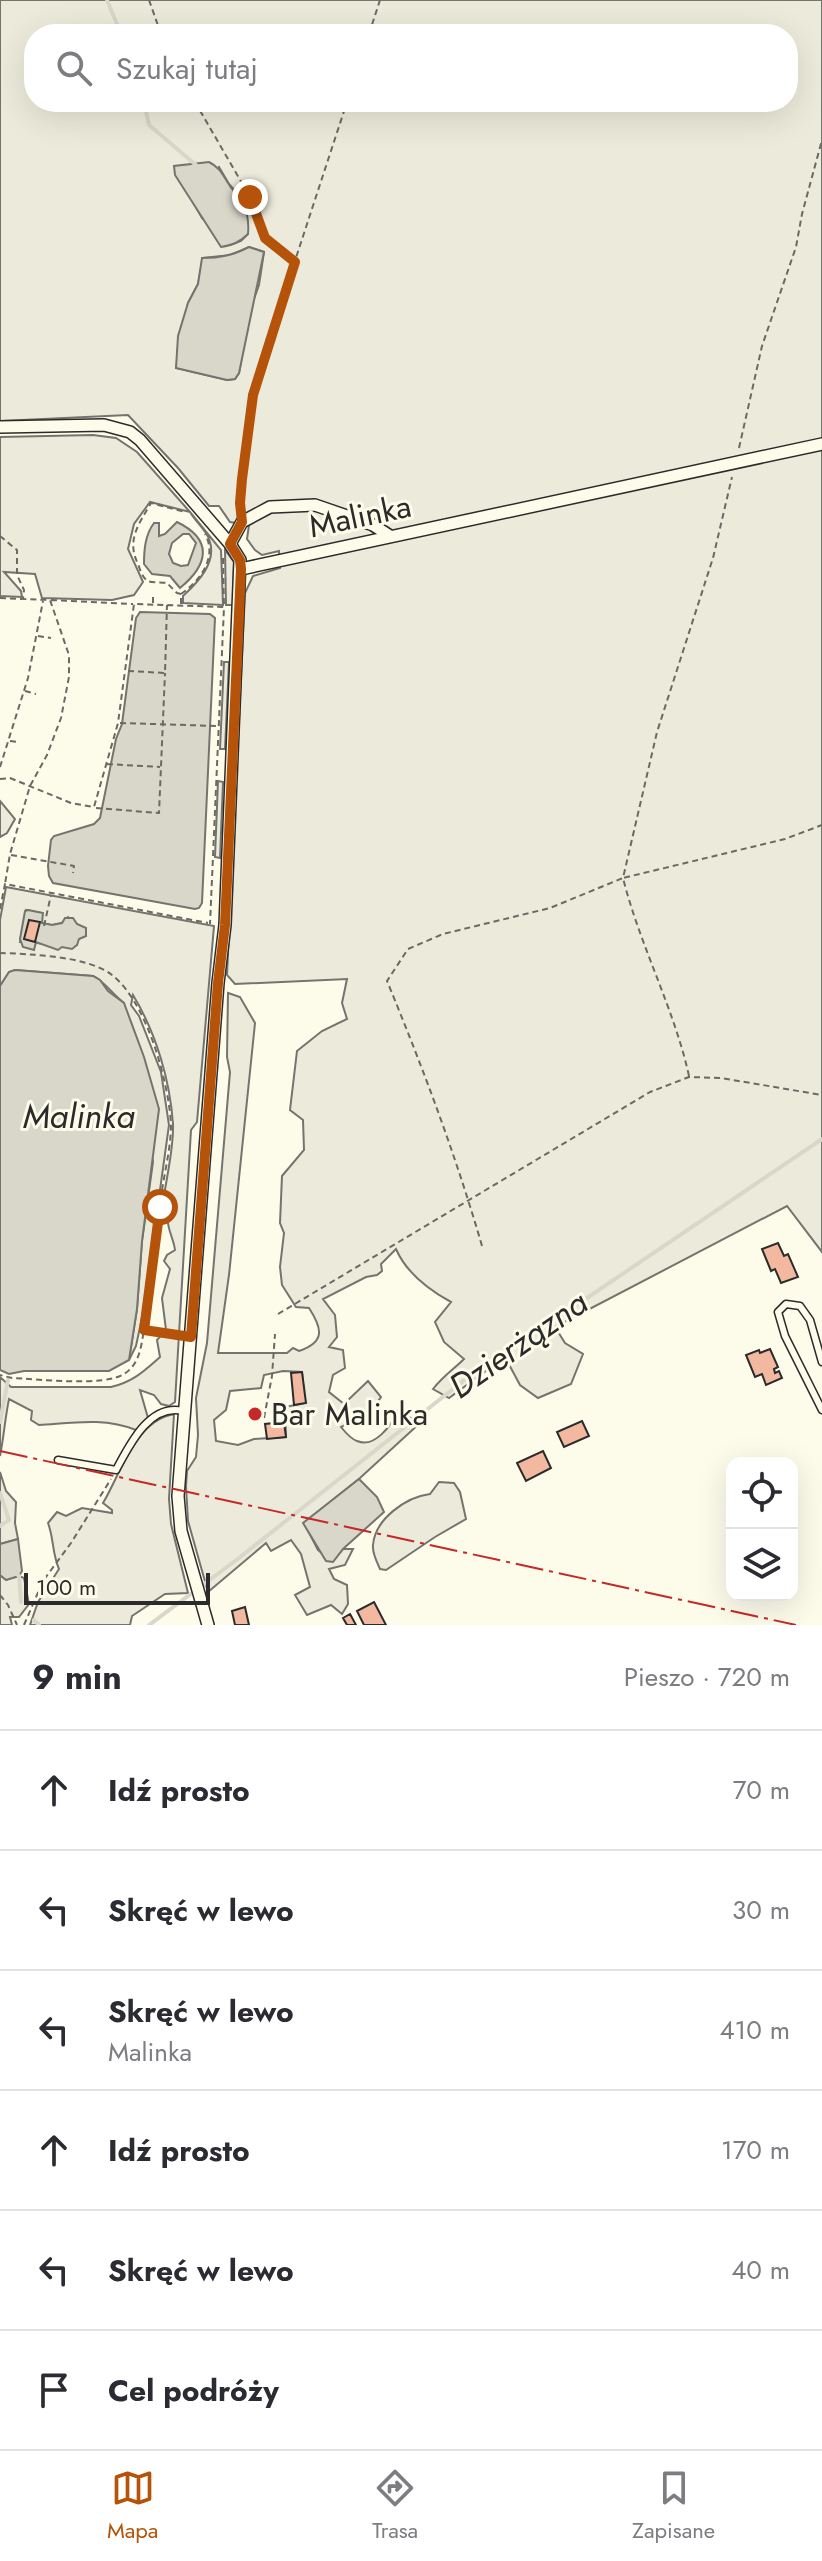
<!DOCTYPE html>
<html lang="pl">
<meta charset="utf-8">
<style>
:root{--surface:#fff;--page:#f7f7f7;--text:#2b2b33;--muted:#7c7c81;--line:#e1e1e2;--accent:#b45309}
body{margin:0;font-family:Jost,sans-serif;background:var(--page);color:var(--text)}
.controls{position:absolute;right:24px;bottom:24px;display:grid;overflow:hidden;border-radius:16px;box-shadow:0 8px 32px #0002}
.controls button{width:72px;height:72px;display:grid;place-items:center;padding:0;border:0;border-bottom:2px solid var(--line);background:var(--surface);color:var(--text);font:40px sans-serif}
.scale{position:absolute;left:24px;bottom:20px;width:186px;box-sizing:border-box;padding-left:8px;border:4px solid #2b2b2b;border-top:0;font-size:22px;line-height:28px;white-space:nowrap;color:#2b2b2b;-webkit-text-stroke:6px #fdfbea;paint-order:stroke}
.stop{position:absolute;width:24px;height:24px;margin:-18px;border:6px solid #b45309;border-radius:50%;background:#fff}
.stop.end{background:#b45309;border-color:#fff;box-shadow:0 2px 8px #0008}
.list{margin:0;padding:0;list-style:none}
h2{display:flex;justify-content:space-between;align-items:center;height:104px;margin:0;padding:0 32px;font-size:34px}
h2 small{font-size:26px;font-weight:400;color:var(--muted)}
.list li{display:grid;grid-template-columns:52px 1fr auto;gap:24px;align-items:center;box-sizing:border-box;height:120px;padding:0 32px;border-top:2px solid var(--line)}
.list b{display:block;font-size:30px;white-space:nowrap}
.list p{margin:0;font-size:26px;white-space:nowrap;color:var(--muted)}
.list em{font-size:26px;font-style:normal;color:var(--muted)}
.icon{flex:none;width:44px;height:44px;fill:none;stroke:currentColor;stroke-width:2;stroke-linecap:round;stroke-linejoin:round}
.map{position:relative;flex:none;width:822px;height:1625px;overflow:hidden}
.search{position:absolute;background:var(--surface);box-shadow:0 8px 32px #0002;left:24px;right:24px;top:24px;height:88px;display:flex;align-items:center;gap:20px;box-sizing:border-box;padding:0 28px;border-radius:32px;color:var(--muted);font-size:30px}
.sheet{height:824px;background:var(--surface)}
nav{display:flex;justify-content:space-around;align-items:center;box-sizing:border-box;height:112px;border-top:2px solid var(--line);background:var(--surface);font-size:22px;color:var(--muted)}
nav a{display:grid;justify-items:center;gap:4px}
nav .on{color:var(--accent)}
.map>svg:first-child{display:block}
</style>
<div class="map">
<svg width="822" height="1625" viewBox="0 0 822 1625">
<rect width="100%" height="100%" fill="#fdfbea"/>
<path fill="#ecebdb" stroke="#74746e" stroke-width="2" fill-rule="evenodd" d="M 0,0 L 822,0 L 822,1252 L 787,1206 L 555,1327 L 565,1343 L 583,1354 L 571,1384 L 538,1398 L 520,1385 L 505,1357 L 449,1398 L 433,1389 C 444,1375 453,1370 464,1359 L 444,1342 L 435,1322 L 451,1302 C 429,1290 406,1272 396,1249 L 381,1264 L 382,1271 L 377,1275 L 366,1277 L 323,1299 L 335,1315 L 337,1337 L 329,1347 L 343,1350 L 345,1368 L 333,1375 L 329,1392 L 344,1404 L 368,1381 L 381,1397 L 372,1410 L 341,1427 C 345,1432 351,1439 357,1441 C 375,1449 392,1424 398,1411 L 420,1423 L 360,1478 L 304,1523 L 318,1550 L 333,1561 L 343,1549 L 353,1549 L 345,1565 L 329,1569 L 334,1579 L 347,1585 L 348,1604 L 342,1614 L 331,1605 L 307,1615 L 295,1595 L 310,1587 L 301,1554 L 291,1540 L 271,1551 L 266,1543 L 208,1592 L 188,1521 L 186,1486 L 187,1471 L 196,1457 L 198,1435 L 196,1398 L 207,1343 L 230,1072 L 227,1057 L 228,993 L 240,997 L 255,1023 L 229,1275 L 218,1353 L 287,1353 L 293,1348 L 299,1351 C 326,1342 322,1328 309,1308 L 296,1307 L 282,1285 L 280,1267 L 284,1233 L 280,1223 L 282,1176 L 304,1150 L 303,1120 L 290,1110 L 297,1051 L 322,1031 L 347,1019 L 342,1003 L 347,979 L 235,984 L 227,975 L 245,593 L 253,576 L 280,568 L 279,551 L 262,555 L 255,550 L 247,539 L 249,525 L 230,522 L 219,506 L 209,506 L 178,468 L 128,415 L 0,421 ZM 34,34 L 788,34 L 788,102 L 34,102 ZM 219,167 L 229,184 L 242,199 L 248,234 L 241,241 L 230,245 L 202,218 L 186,190 ZM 249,247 L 264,252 L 259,285 L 251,307 L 239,373 L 235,379 L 227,380 L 176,368 L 188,303 L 198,284 L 203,258 L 231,255 ZM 283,1371 L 302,1372 L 305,1403 L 285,1407 L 286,1437 L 254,1439 L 238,1445 L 216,1441 L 214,1420 L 226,1410 L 230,1391 L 261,1388 L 264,1375 Z
M 93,435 L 116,438 L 137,452 L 190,512 L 150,502 L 134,524 L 128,549 L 143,582 L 134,595 L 112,600 L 42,598 L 35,574 L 4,572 L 21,591 L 22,597 L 0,596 L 0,437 Z
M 190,512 L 221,550 L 223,605 L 183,603 L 183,596 C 198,582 218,562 209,539 C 206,530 195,521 190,512 Z
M 225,550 L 234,562 L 233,605 L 226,605 Z
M 224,662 L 229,662 L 225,749 L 220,749 Z
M 218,781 L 223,782 L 220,858 L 215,857 Z
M 0,801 L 15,819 L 7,833 L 0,837 Z
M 6,887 L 214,926 L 197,1122 L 191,1130 L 175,1402 L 169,1406 L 161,1404 L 154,1395 L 140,1390 L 148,1418 L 136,1430 C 104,1417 72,1423 39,1425 L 31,1420 L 32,1411 L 9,1399 C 5,1418 4,1436 0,1456 L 0,1377 L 11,1387 L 111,1387 C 133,1382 144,1371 160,1357 L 157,1340 L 166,1330 L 162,1298 L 170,1269 L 164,1261 L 167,1255 L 175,1250 C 174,1241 169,1232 168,1223 C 167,1214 169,1212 163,1203 C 166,1179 174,1148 173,1124 C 170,1080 156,1033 133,995 L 131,1005 L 139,1016 L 161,1072 L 169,1125 L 143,1313 L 136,1346 L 129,1360 L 137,1309 L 142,1241 L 153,1162 L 124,1003 C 113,995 104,981 93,976 L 15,970 L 9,972 L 0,986 L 0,920 ZM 26,910 L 42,913 L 41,923 L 52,925 L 62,923 L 68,917 L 77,924 L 77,945 C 57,947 40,942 20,942 Z
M 174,1414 L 169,1499 L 171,1524 L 188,1593 L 165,1594 L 132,1616 L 130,1625 L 30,1625 L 38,1602 L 59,1569 C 52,1553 54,1539 48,1523 L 57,1512 L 66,1516 L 82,1508 L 112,1513 L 112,1510 L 103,1503 C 121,1473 135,1421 174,1414 Z
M 0,1472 L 6,1491 L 16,1502 L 15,1523 L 18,1539 L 0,1544 Z
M 439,1482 L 454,1483 L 460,1492 L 466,1519 L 435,1537 L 386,1570 L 380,1569 C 377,1562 372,1553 373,1545 C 375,1519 406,1497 430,1494 Z
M 0,1575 L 6,1580 L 19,1576 L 24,1578 L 29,1604 L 19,1617 L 10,1617 L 12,1625 L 0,1625 Z"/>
<path fill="#d8d7c9" stroke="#74746e" stroke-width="2" fill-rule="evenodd" d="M 209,162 C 221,168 223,176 230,186 C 243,202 250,213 248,234 C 240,242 233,245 221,247 L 175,175 L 174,166 Z
M 249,247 L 264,252 L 239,373 L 235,379 L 227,380 L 176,368 L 178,336 L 188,303 L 198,284 L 202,258 C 221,258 233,255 249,247 Z
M 177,522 C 214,540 208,565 180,588 L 170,576 L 152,574 L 144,564 C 144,550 145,535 154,523 L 159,523 L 159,536 L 165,534 ZM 183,534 L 189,534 L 196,543 L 188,565 L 181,566 L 173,563 L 169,554 L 172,543 Z
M 140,612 L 210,614 L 215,618 L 202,903 L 199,908 L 195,909 L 53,883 L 49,876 L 48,866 L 51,840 L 54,836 L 94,824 L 100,818 L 116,739 L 122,724 L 136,618 Z
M 28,910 L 43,913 L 42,923 L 52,925 L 62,923 L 65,918 L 73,918 L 77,924 L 86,928 L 86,936 L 79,939 L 77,945 L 72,949 L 62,947 L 58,950 L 36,942 L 34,950 L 23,947 L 20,939 L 25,911 Z
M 15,970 L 93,976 L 100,980 L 108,991 L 124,1003 L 144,1057 L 159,1109 L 142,1241 L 137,1309 L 129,1360 L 109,1371 L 24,1371 L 9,1374 L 0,1370 L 0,986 L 9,972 Z
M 359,1479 L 377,1497 L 384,1512 L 343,1549 L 333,1562 L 326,1561 L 303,1523 Z
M 18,1539 L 22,1571 L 19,1576 L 6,1580 L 0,1575 L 0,1544 Z"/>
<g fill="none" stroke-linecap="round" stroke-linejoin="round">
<path stroke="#d8d7c9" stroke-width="4" d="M 107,0 L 121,34
M 144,102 L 149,125 L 196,165
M 0,1422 L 8,1380
M 0,1493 L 9,1520 L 0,1526
M 16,1573 L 19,1576 L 21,1602
M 34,1620 L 39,1625
M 149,1625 L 239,1558 L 491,1359 L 587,1298 L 822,1139"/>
</g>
<path fill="#f2b8a0" stroke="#2b2b2b" stroke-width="2" d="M 29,920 L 40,922 L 35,942 L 24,939 Z
M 778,1243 L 784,1256 L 788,1254 L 798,1277 L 781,1283 L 775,1269 L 771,1271 L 762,1249 Z
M 770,1349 L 778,1367 L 774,1369 L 775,1373 L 779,1371 L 782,1378 L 766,1385 L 762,1374 L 755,1377 L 746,1355 L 759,1350 L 760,1353 Z
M 302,1372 L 306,1403 L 294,1405 L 291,1373 Z
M 582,1421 L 589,1436 L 564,1447 L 557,1432 Z
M 284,1422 L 286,1437 L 267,1439 L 265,1424 Z
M 543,1451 L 551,1468 L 526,1481 L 517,1463 Z
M 374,1602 L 386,1625 L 364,1625 L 357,1611 Z
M 245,1607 L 249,1625 L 235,1625 L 232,1611 Z
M 350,1614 L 356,1625 L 347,1625 L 343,1618 Z"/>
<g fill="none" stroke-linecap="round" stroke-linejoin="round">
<g stroke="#2b2b2b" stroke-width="9">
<path id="lane" d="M 822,1362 L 810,1320 L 800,1306 L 786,1304 L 778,1312 L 785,1336 L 822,1410
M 58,1460 L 116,1470 C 129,1446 149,1403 183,1411"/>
</g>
<g stroke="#2b2b2b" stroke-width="14">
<path id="street" d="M 0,427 L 104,425 L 130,432 L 140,440 L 230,544 L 240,560 L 225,925 L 218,983 L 178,1496 L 181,1531 L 208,1625
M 230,544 L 242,522 L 270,507 L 315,505 L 373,525 L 390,536
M 241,569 L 822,444"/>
</g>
<path stroke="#6a6964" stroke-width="2" stroke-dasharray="6 4" stroke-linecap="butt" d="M 149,0 L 161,34
M 369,34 L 380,0
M 195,102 L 250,197 L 265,238 L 294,261
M 739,448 L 762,346 L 796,247 L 802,214 L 822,140
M 241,509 L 244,451 L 253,395 L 270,337 L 347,102
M 0,536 L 17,550 L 17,575 L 24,590 L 23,599 L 50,600 L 69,655 L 69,677 L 61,718 L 47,755 L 30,786 L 10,854 L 5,884
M 223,558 L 224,607
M 181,594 L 177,593 L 167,583 C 162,582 152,583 148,581 C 142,578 140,569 138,564 C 126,540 139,524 151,503 L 185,512
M 0,598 L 22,599
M 51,600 L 133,604
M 153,603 L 153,595
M 181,604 L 181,594 C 200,581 218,557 205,534
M 38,636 L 51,638
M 128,671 L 165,673 L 167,605
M 25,691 L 36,694
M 120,723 L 217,726
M 10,741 L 19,742
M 107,764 L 160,767
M 0,767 L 28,678 L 43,601
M 0,779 L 10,778 L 71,803 L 94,807 L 118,723 L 134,604 L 224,607 L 210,924
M 96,808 L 159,813 L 165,673
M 11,855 L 74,866 L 73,873
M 0,909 L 5,884 L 208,923
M 44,926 L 51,895
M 0,953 C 30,954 88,956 112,975 C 147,1002 169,1083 171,1125 C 171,1148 164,1174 161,1197 C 155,1241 150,1286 144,1330 C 141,1346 140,1364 124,1374 C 104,1387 38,1379 12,1378 L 0,1375
M 689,1076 C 674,1008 640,946 623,878 L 785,839 L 822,825
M 482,1246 C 456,1156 423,1068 387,981 L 408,949 L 443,934 L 550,908 L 623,878 L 657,732 L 713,558 L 732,477
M 278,1314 L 650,1092 L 689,1077 L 721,1078 L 822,1095
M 145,1330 L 179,1334
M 264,1418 L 272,1376 L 275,1334
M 0,1595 L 8,1605 L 17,1625
M 24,1625 L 43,1581 L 71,1543 L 111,1479"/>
<use href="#lane" stroke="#fdfbea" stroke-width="6"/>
<use href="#street" stroke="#fdfbea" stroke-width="11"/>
<path stroke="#c62828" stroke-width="2" stroke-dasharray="28 6 4 6" stroke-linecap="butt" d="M 0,1451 L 796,1625"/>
</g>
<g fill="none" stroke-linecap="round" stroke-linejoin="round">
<path stroke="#b45309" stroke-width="10" d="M 160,1207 L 144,1330 L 191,1337 L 218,983 L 225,925 L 241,569 L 240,560 L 230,544 L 242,522 L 240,503 L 242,479 L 253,395 L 295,262 L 265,238 L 250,197"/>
</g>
<circle fill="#c62828" stroke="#fdfbea" stroke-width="3" cx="255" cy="1414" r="8"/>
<g text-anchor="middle" stroke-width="6" stroke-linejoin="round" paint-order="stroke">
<g font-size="32" fill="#2b2b2b" stroke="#fdfbea">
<text transform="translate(360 516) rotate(-12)" y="11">Malinka</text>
</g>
<g font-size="32" fill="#2b2b2b" stroke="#fdfbea" text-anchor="start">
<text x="271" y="1425">Bar Malinka</text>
</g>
<g font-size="34" font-style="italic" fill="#2b2b2b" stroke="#fdfbea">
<text x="79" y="1128">Malinka</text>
<text transform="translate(518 1344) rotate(-35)" y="12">Dzierżązna</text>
</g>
</g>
</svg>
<div class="controls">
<button><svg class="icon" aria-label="locate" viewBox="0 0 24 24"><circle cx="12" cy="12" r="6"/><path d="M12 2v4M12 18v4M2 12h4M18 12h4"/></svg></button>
<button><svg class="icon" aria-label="layers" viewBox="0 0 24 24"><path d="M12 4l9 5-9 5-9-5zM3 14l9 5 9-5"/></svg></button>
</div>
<div class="scale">100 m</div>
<div class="stop" style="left:160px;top:1207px"></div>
<div class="stop end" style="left:250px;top:197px"></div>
<div class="search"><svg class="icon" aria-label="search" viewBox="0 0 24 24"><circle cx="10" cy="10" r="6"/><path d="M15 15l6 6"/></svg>Szukaj tutaj</div>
</div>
<section class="sheet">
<h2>9 min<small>Pieszo · 720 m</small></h2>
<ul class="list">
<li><svg class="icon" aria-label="ahead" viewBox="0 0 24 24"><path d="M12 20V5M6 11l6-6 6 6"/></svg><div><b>Idź prosto</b></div><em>70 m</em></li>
<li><svg class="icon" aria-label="left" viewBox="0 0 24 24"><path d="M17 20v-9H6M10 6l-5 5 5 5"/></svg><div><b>Skręć w lewo</b></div><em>30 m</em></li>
<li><svg class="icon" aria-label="left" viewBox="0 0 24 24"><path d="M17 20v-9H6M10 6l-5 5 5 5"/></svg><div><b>Skręć w lewo</b><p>Malinka</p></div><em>410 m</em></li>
<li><svg class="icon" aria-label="ahead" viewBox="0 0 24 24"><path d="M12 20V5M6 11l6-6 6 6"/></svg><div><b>Idź prosto</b></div><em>170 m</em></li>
<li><svg class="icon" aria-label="left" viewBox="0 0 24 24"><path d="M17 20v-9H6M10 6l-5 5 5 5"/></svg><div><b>Skręć w lewo</b></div><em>40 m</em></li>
<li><svg class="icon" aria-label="arrive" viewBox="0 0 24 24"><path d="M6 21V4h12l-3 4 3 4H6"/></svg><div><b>Cel podróży</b></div></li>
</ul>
</section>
<nav>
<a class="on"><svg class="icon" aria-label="map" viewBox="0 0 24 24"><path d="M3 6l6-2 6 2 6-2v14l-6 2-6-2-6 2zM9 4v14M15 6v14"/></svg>Mapa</a>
<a><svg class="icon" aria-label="directions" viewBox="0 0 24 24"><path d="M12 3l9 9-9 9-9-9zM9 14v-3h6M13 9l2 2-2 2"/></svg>Trasa</a>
<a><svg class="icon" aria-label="saved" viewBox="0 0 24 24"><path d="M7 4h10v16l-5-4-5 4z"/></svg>Zapisane</a>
</nav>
